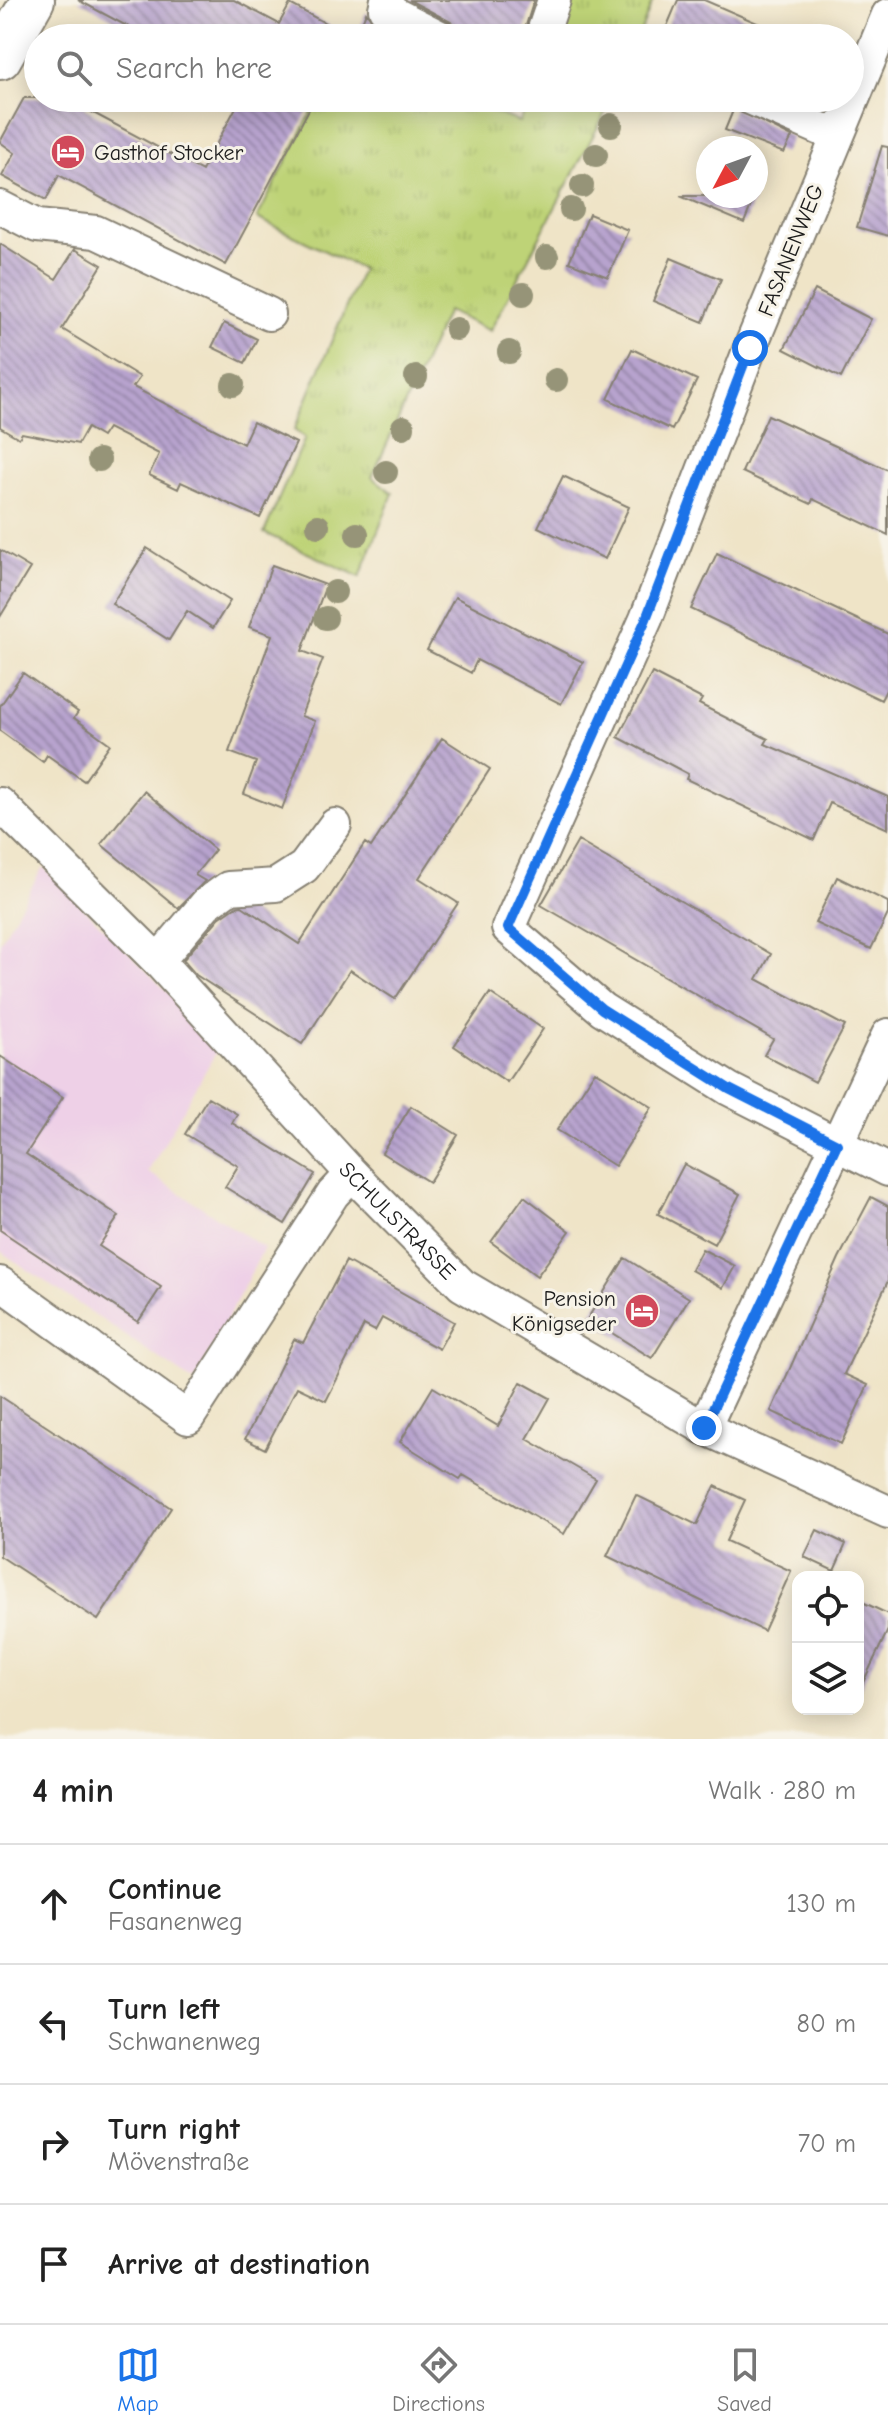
<!DOCTYPE html>
<meta charset="utf-8">
<style>
:root{--surface:#fff;--page:#f6f6f6;--text:#222;--muted:#767676;--line:#e0e0e0;--accent:#1a73e8}
body{margin:0;font-family:"Comic Neue",sans-serif;background:var(--page);color:var(--text)}
.controls{position:absolute;right:24px;bottom:24px;display:grid;overflow:hidden;border-radius:16px;box-shadow:0 4px 20px #0003}
.controls button{width:72px;height:72px;display:grid;place-items:center;padding:0;border:0;border-bottom:2px solid var(--line);background:var(--surface);color:var(--text);font:40px sans-serif}
.compass{position:absolute;left:696px;top:136px;width:72px;height:72px;border-radius:50%;background:var(--surface);box-shadow:0 4px 20px #0003;rotate:229deg}
.stop{position:absolute;width:24px;height:24px;margin:-18px;border:6px solid #1a73e8;border-radius:50%;background:#fff}
.stop.end{background:#1a73e8;border-color:#fff;box-shadow:0 2px 8px #0008}
.list{margin:0;padding:0;list-style:none}
h2{display:flex;justify-content:space-between;align-items:center;height:104px;margin:0;padding:0 32px;font-size:34px}
h2 small{font-size:26px;font-weight:400;color:var(--muted)}
.list li{display:grid;grid-template-columns:52px 1fr auto;gap:24px;align-items:center;box-sizing:border-box;height:120px;padding:0 32px;border-top:2px solid var(--line)}
.list b{display:block;font-size:30px;white-space:nowrap}
.list p{margin:0;font-size:26px;white-space:nowrap;color:var(--muted)}
.list em{font-size:26px;font-style:normal;color:var(--muted)}
.icon{flex:none;width:44px;height:44px;fill:none;stroke:currentColor;stroke-width:2;stroke-linecap:round;stroke-linejoin:round}
.map{position:relative;flex:none;width:888px;height:1739px;overflow:hidden}
.search{position:absolute;background:var(--surface);box-shadow:0 4px 20px #0003;left:24px;right:24px;top:24px;height:88px;display:flex;align-items:center;gap:20px;box-sizing:border-box;padding:0 28px;border-radius:44px;color:var(--muted);font-size:30px}
.sheet{height:584px;background:var(--surface)}
nav{display:flex;justify-content:space-around;align-items:center;box-sizing:border-box;height:112px;border-top:2px solid var(--line);background:var(--surface);font-size:22px;color:var(--muted)}
nav a{display:grid;justify-items:center;gap:4px}
nav .on{color:var(--accent)}
.map>svg:first-child{display:block}
</style>
<div class="map">
<svg width="888" height="1739" viewBox="0 0 888 1739">
<defs>
<pattern id="grass-tufts" width="24" height="20" patternUnits="userSpaceOnUse" patternTransform="scale(2)"><rect width="24" height="20" fill="#bed377"/><path d="M3 7l-1-3M5 7V3M7 7l1-3M15 17l-1-3M17 17v-4M19 17l1-3" fill="none" stroke="#a3b566"/></pattern>
<pattern id="building-back-hatch" width="6" height="6" patternUnits="userSpaceOnUse" patternTransform="scale(2)"><rect width="6" height="6" fill="#b7a3ce"/><path d="M-1 5l2 2M0 0l6 6M5-1l2 2" fill="none" stroke="#9484a6"/></pattern>
</defs>
<rect width="100%" height="100%" fill="#f7f3e8"/>
<filter id="ink" filterUnits="userSpaceOnUse"><feTurbulence type="fractalNoise" baseFrequency=".0125" numOctaves="2"/><feDisplacementMap in="SourceGraphic" scale="16" xChannelSelector="R" yChannelSelector="G"/><feConvolveMatrix kernelMatrix="1 2 1 2 8 2 1 2 1" color-interpolation-filters="sRGB"/></filter>
<filter id="wash" filterUnits="userSpaceOnUse"><feTurbulence type="fractalNoise" baseFrequency=".006" numOctaves="4" result="noise"/><feDisplacementMap in="SourceGraphic" scale="32" xChannelSelector="R" yChannelSelector="G"/><feGaussianBlur stdDeviation="1.8" result="paint"/><feColorMatrix in="noise" values="0 0 0 0 0 0 0 0 0 0 0 0 0 0 0 0 0 1.4 0 .05"/><feComposite in="paint" operator="in"/></filter>
<g filter="url(#wash)">
<rect width="100%" height="100%" fill="#efe4c7"/>
<path fill="#eed0e7" d="M 43,867 L 220,1045 L 148,1172 L 264,1248 L 194,1382 L 0,1251 L 0,942 Z"/>
<path fill="url(#grass-tufts)" stroke="#6d784a" stroke-width="2" d="M 569,0 L 653,0 L 638,38 L 554,38 Z
M 319,98 L 456,98 L 519,122 L 531,98 L 613,98 L 490,331 L 447,311 L 372,477 L 393,493 L 360,577 L 264,533 L 305,438 L 294,430 L 362,269 L 257,218 Z"/>
<g id="blocks">
<path fill="url(#building-back-hatch)" d="M 78,0 L 234,0 L 279,24 L 290,4 L 353,38 L 149,38 Z
M 409,0 L 534,0 L 522,38 L 461,38 L 451,22 Z
M 678,0 L 704,0 L 792,38 L 662,38 Z
M 366,12 L 376,26 L 400,38 L 356,38 Z
M 24,98 L 89,98 L 84,108 L 202,171 L 241,98 L 315,98 L 226,265 L 59,175 L 46,200 L 2,176 L 15,153 L 0,142 Z
M 734,108 L 792,137 L 784,153 L 725,130 Z
M 882,146 L 888,147 L 888,236 L 857,227 Z
M 680,196 L 755,196 L 744,223 Z
M 589,214 L 628,230 L 608,277 L 569,262 Z
M 0,244 L 56,279 L 75,249 L 102,265 L 62,329 L 140,377 L 133,387 L 243,444 L 253,422 L 296,443 L 260,518 L 181,482 L 178,489 L 149,475 L 159,454 L 108,428 L 102,437 L 87,428 L 78,444 L 22,433 L 19,438 L 0,427 Z
M 671,258 L 721,279 L 703,322 L 653,301 Z
M 815,290 L 871,319 L 841,378 L 784,349 Z
M 224,323 L 257,339 L 245,363 L 212,347 Z
M 632,349 L 697,380 L 672,430 L 608,399 Z
M 768,415 L 888,470 L 888,535 L 813,499 L 811,504 L 742,472 Z
M 563,476 L 629,507 L 605,559 L 538,527 Z
M 147,548 L 230,601 L 213,628 L 187,611 L 169,640 L 112,604 Z
M 0,550 L 30,568 L 0,617 Z
M 717,553 L 888,634 L 888,686 L 881,700 L 691,609 Z
M 272,565 L 326,585 L 302,651 L 323,659 L 301,716 L 315,721 L 282,809 L 244,794 L 256,762 L 229,752 L 272,635 L 249,627 Z
M 455,597 L 583,662 L 561,704 L 477,660 L 471,673 L 427,650 Z
M 23,673 L 78,712 L 74,718 L 110,744 L 84,781 L 47,755 L 43,762 L 0,731 L 0,706 Z
M 652,673 L 702,699 L 699,704 L 768,739 L 765,744 L 888,797 L 888,829 L 830,803 L 814,840 L 686,779 L 688,774 L 618,737 Z
M 442,738 L 490,769 L 419,878 L 458,903 L 395,999 L 350,970 L 302,1044 L 196,975 L 183,960 L 219,918 L 235,907 L 242,906 L 299,944 L 365,843 L 371,847 Z
M 144,791 L 215,850 L 195,875 L 205,881 L 178,908 L 101,844 Z
M 578,841 L 771,954 L 757,979 L 845,1026 L 815,1082 L 764,1055 L 773,1039 L 541,905 Z
M 837,877 L 888,902 L 888,914 L 871,949 L 815,923 Z
M 490,993 L 543,1029 L 507,1082 L 454,1046 Z
M 0,1056 L 63,1097 L 26,1154 L 119,1216 L 99,1246 L 161,1287 L 138,1322 L 0,1230 Z
M 595,1071 L 652,1107 L 615,1166 L 557,1130 Z
M 208,1097 L 237,1114 L 232,1123 L 315,1174 L 285,1224 L 225,1187 L 238,1166 L 185,1134 Z
M 411,1106 L 458,1135 L 429,1182 L 382,1153 Z
M 684,1164 L 740,1194 L 714,1244 L 658,1214 Z
M 524,1196 L 570,1231 L 537,1276 L 491,1242 Z
M 871,1197 L 888,1206 L 888,1281 L 844,1374 L 868,1385 L 841,1444 L 771,1411 L 839,1258 Z
M 702,1249 L 735,1266 L 723,1288 L 691,1270 Z
M 625,1258 L 689,1298 L 652,1358 L 588,1318 Z
M 346,1261 L 454,1322 L 439,1349 L 382,1318 L 375,1331 L 364,1325 L 326,1401 L 297,1387 L 265,1449 L 245,1439 L 294,1339 L 303,1343 Z
M 521,1382 L 550,1398 L 527,1439 L 596,1479 L 564,1534 L 463,1475 L 460,1479 L 400,1442 L 433,1387 L 498,1426 Z
M 0,1396 L 171,1508 L 98,1620 L 0,1556 Z
M 715,1486 L 745,1500 L 726,1541 L 791,1571 L 764,1631 L 607,1556 L 636,1495 L 697,1525 Z
M 817,1530 L 846,1544 L 834,1571 L 804,1557 Z
M 858,1600 L 888,1614 L 888,1630 L 858,1693 Z"/>
</g>
</g>
<g filter="url(#ink)">
<use href="#blocks" fill-opacity="0" stroke="#868072" stroke-width="2"/>
<g fill="none" stroke-linecap="round" stroke-linejoin="round">
<g stroke="#868072" stroke-width="36">
<g id="minor">
<path d="M 387,0 L 385,9 L 442,38"/>
<path d="M 888,15 L 750,348 L 646,619 L 508,928 L 602,1009 L 729,1089 L 888,1170"/>
<path d="M 541,38 L 554,0"/>
<path d="M 750,98 L 837,136"/>
<path d="M 0,207 L 37,226 L 96,232 L 269,314"/>
<path id="s1" d="M 0,804 L 158,961 L 352,1174 L 462,1285 L 704,1428 L 888,1512"/>
<path d="M 158,961 L 206,904 L 228,888 L 276,885 L 304,867 L 335,825"/>
<path d="M 0,1283 L 188,1418 L 333,1194 L 352,1174"/>
<path d="M 704,1428 L 888,1035"/>
</g>
</g>
<g stroke="#868072" stroke-width="46">
<path id="major" d="M 0,58 L 33,0"/>
</g>
<use href="#minor" stroke="#fff" stroke-width="32"/>
<use href="#major" stroke="#fff" stroke-width="42"/>
</g>
<g fill="#969478">
<circle cx="611" cy="125" r="12"/>
<circle cx="596" cy="155" r="12"/>
<circle cx="582" cy="186" r="12"/>
<circle cx="571" cy="209" r="12"/>
<circle cx="547" cy="257" r="12"/>
<circle cx="523" cy="294" r="12"/>
<circle cx="456" cy="329" r="12"/>
<circle cx="509" cy="352" r="12"/>
<circle cx="416" cy="377" r="12"/>
<circle cx="556" cy="380" r="12"/>
<circle cx="233" cy="385" r="12"/>
<circle cx="403" cy="427" r="12"/>
<circle cx="99" cy="460" r="12"/>
<circle cx="386" cy="472" r="12"/>
<circle cx="318" cy="526" r="12"/>
<circle cx="357" cy="534" r="12"/>
<circle cx="335" cy="592" r="12"/>
<circle cx="326" cy="618" r="12"/>
</g>
</g>
<g fill="none" stroke-linecap="round" stroke-linejoin="round" filter="url(#ink)">
<path stroke="#1a73e8" stroke-width="10" d="M 704,1428 L 837,1144 L 729,1089 L 602,1009 L 508,928 L 646,619 L 750,348"/>
</g>
<defs>
<g id="hotel-disc" transform="scale(1.8)"><circle r="9.5" fill="#d1495b" stroke="#f7f3e8"/><path d="M-6-4.5h1.5V1H6V5H4.5V3h-9V5H-6ZM-4 0a1.8 1.8 0 1 1 3.6 0ZM.5 0V-2.5h3Q6-2.5 6 0Z" fill="#fff"/></g>
</defs>
<g fill-rule="evenodd">
<use href="#hotel-disc" x="68" y="152"/>
<use href="#hotel-disc" x="642" y="1311"/>
</g>
<g text-anchor="middle" stroke-width="6" stroke-linejoin="round" paint-order="stroke">
<g font-size="22" fill="#1c1c1c" stroke="#f7f3e8" text-anchor="start">
<text x="94" y="160">Gasthof Stocker</text>
<text x="616" y="1306" text-anchor="end">Pension<tspan x="616" dy="25">Königseder</tspan></text>
</g>
<g font-size="22" fill="#1c1c1c" stroke="#f7f3e8">
<text transform="translate(790 250) rotate(-68)" y="8">FASANENWEG</text>
<text dy="8" stroke="none"><textPath href="#s1" startOffset="576">SCHULSTRASSE</textPath></text>
</g>
</g>
</svg>
<div class="controls">
<button><svg class="icon" aria-label="locate" viewBox="0 0 24 24"><circle cx="12" cy="12" r="6"/><path d="M12 2v4M12 18v4M2 12h4M18 12h4"/></svg></button>
<button><svg class="icon" aria-label="layers" viewBox="0 0 24 24"><path d="M12 4l9 5-9 5-9-5zM3 14l9 5 9-5"/></svg></button>
</div>
<svg class="compass" viewBox="-18 -18 36 36"><path d="M0-13l5 13h-10z" fill="#e53935"/><path d="M0 13l5-13h-10z" fill="#767676"/></svg>
<div class="stop" style="left:750px;top:348px"></div>
<div class="stop end" style="left:704px;top:1428px"></div>
<div class="search"><svg class="icon" aria-label="search" viewBox="0 0 24 24"><circle cx="10" cy="10" r="6"/><path d="M15 15l6 6"/></svg>Search here</div>
</div>
<section class="sheet">
<h2>4 min<small>Walk · 280 m</small></h2>
<ul class="list">
<li><svg class="icon" aria-label="ahead" viewBox="0 0 24 24"><path d="M12 20V5M6 11l6-6 6 6"/></svg><div><b>Continue</b><p>Fasanenweg</p></div><em>130 m</em></li>
<li><svg class="icon" aria-label="left" viewBox="0 0 24 24"><path d="M17 20v-9H6M10 6l-5 5 5 5"/></svg><div><b>Turn left</b><p>Schwanenweg</p></div><em>80 m</em></li>
<li><svg class="icon" aria-label="right" viewBox="0 0 24 24"><path d="M7 20v-9h11M14 6l5 5-5 5"/></svg><div><b>Turn right</b><p>Mövenstraße</p></div><em>70 m</em></li>
<li><svg class="icon" aria-label="arrive" viewBox="0 0 24 24"><path d="M6 21V4h12l-3 4 3 4H6"/></svg><div><b>Arrive at destination</b></div></li>
</ul>
</section>
<nav>
<a class="on"><svg class="icon" aria-label="map" viewBox="0 0 24 24"><path d="M3 6l6-2 6 2 6-2v14l-6 2-6-2-6 2zM9 4v14M15 6v14"/></svg>Map</a>
<a><svg class="icon" aria-label="directions" viewBox="0 0 24 24"><path d="M12 3l9 9-9 9-9-9zM9 14v-3h6M13 9l2 2-2 2"/></svg>Directions</a>
<a><svg class="icon" aria-label="saved" viewBox="0 0 24 24"><path d="M7 4h10v16l-5-4-5 4z"/></svg>Saved</a>
</nav>
